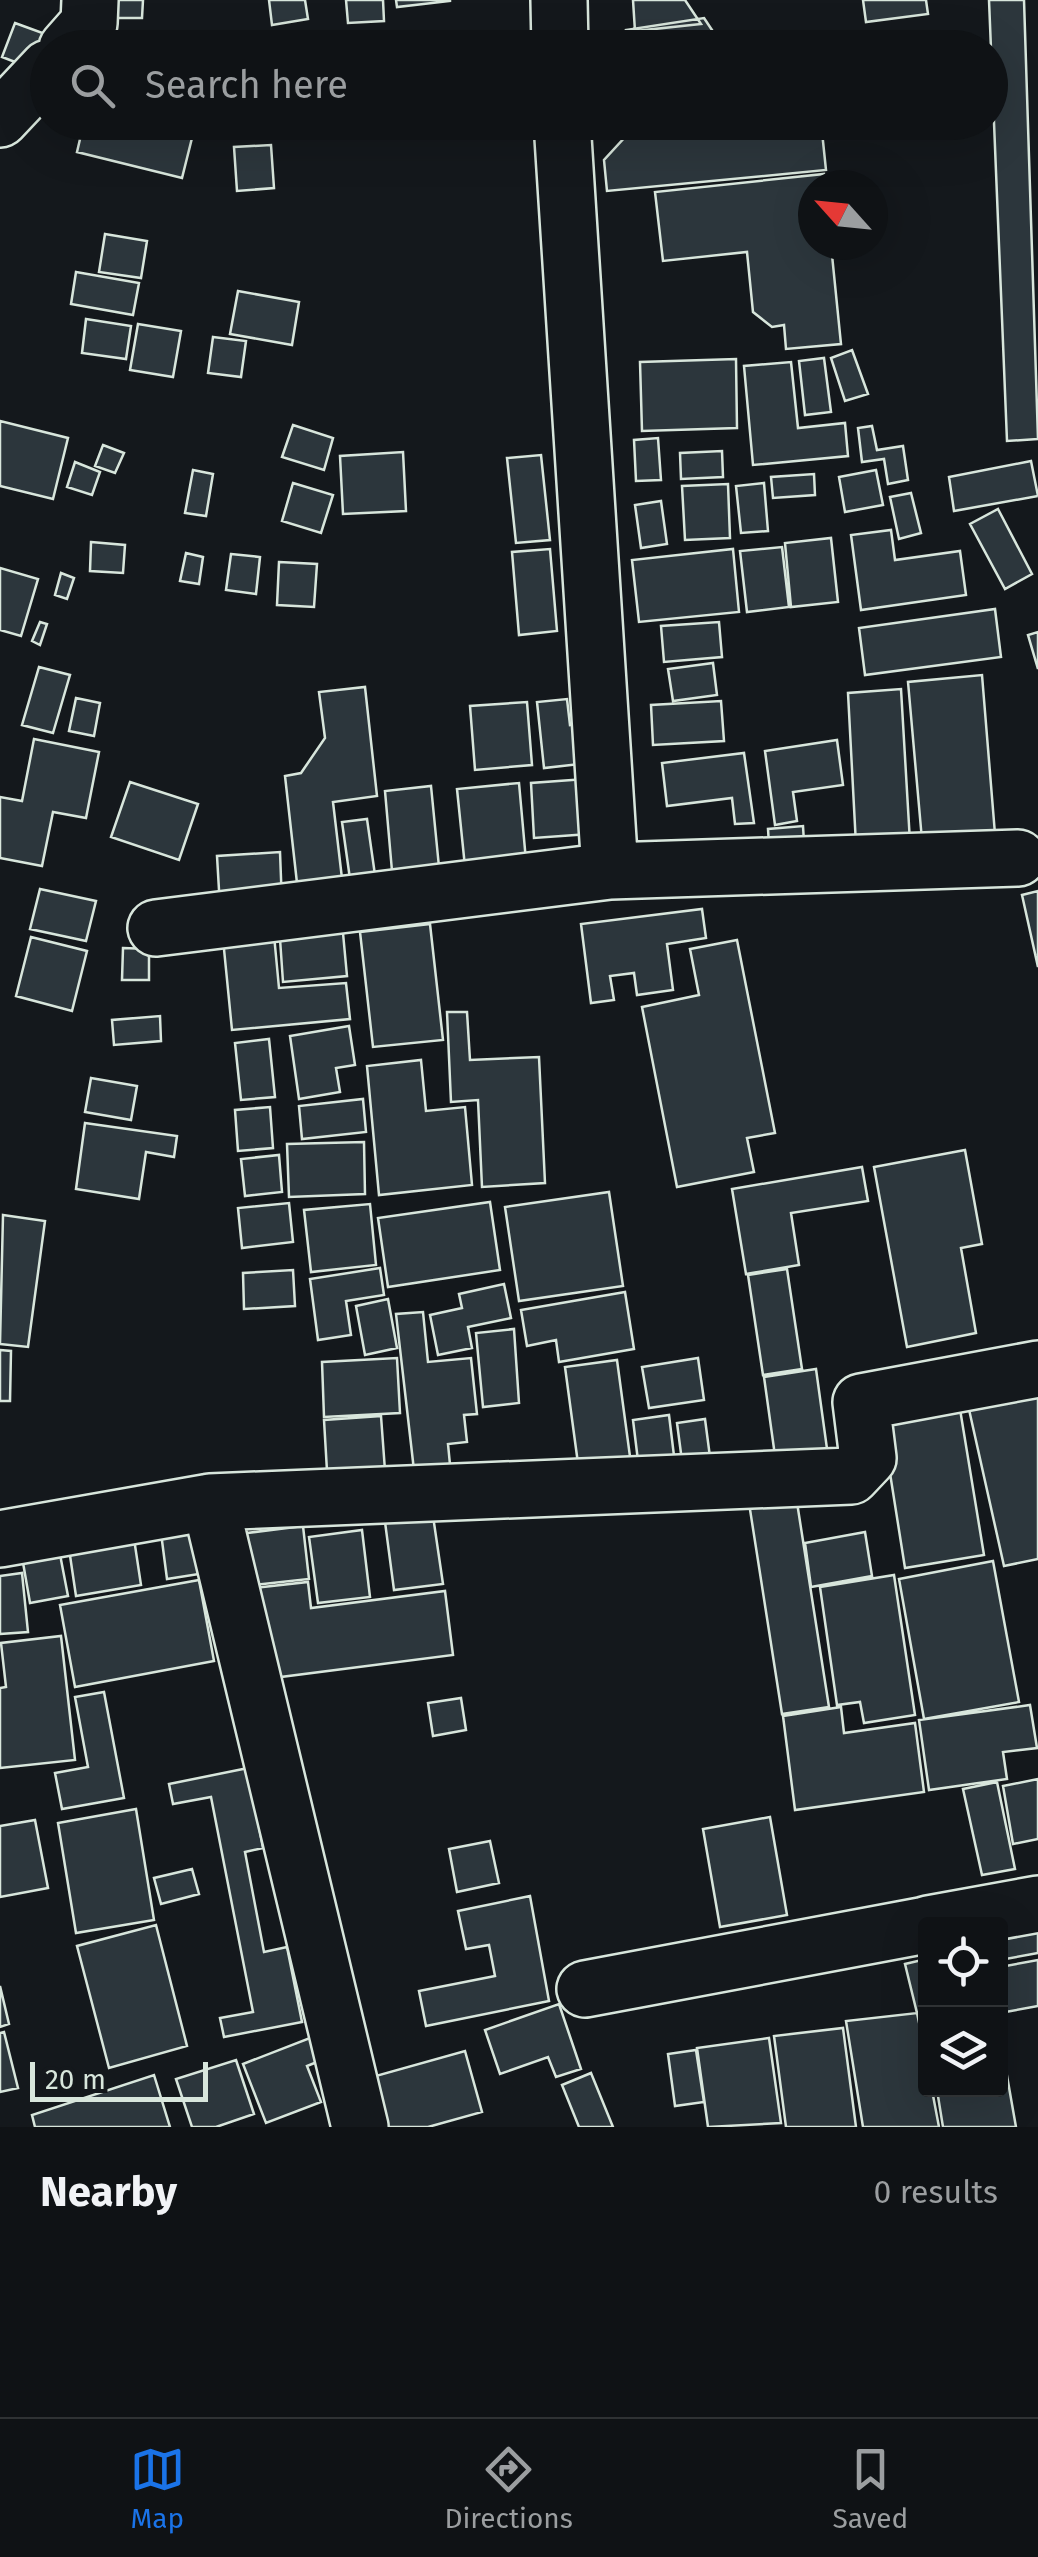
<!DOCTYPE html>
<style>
:root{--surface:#0f1215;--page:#181b1e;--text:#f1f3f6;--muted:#9b9ea0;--line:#2f3234;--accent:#1a73e8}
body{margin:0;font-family:"Fira Sans",sans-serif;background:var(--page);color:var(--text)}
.controls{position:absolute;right:30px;bottom:30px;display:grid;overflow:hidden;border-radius:10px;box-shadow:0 10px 40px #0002}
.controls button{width:90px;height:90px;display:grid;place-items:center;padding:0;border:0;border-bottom:2px solid var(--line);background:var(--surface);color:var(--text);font:50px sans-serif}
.compass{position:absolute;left:798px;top:170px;width:90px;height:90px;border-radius:50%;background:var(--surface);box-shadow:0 10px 40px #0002;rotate:297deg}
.scale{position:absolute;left:30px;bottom:25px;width:178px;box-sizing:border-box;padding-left:10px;border:5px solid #d8e6dc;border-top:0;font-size:28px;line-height:35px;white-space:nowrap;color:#d8e6dc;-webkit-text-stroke:8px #14181c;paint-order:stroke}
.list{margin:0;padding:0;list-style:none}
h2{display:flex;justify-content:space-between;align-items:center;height:130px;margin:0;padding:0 40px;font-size:42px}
h2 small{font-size:32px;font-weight:400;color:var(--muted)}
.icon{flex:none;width:55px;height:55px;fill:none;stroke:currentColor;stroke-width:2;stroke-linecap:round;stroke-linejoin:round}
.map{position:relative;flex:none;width:1038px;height:2127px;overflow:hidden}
.search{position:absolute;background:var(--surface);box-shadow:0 10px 40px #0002;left:30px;right:30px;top:30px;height:110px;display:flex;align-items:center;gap:25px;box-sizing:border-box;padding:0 35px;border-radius:55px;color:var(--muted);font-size:38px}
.sheet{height:290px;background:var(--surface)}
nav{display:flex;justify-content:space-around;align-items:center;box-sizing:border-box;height:140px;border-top:2px solid var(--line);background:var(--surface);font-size:28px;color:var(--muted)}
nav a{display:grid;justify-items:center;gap:5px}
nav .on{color:var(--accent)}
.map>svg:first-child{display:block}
</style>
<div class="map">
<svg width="1038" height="2127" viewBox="0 0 1038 2127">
<rect width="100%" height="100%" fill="#14181c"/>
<path fill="#2c363c" stroke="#d8e6dc" stroke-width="2.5" d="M 111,0 L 143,0 L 142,18 L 111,18 Z
M 269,0 L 305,0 L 308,19 L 272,25 Z
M 346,0 L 383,0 L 384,21 L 348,23 Z
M 396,0 L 450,0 L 450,1 L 397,7 Z
M 633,0 L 685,0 L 701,24 L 635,31 Z
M 863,0 L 926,0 L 928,14 L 866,22 Z
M 989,0 L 1024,0 L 1038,439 L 1007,441 Z
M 704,18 L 724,48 L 629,48 L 626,30 Z
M 15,23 L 48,35 L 36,70 L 2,57 Z
M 458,38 L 459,48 L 348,48 Z
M 84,122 L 196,122 L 182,178 L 77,152 Z
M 639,122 L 821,122 L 826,170 L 607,191 L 604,160 Z
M 271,145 L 274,188 L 237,191 L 234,147 Z
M 824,174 L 825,185 L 813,185 L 813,245 L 831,245 L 841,344 L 786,349 L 784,325 L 772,327 L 753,312 L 747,252 L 663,261 L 655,192 Z
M 105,234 L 147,241 L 141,278 L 99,272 Z
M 76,272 L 139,283 L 133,315 L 71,304 Z
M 238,291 L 299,302 L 292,345 L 230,334 Z
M 86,319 L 131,326 L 126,359 L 82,353 Z
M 138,324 L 181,331 L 173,377 L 130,370 Z
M 213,337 L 246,341 L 241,377 L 208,373 Z
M 852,350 L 868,394 L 845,401 L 831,358 Z
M 824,358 L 831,412 L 805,415 L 799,361 Z
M 736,359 L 737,428 L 642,431 L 640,362 Z
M 791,362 L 798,428 L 845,423 L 848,456 L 753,465 L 744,366 Z
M 0,421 L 68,438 L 53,499 L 0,486 Z
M 293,425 L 333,438 L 324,470 L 282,457 Z
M 872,426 L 877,450 L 903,446 L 908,480 L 888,484 L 884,459 L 862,462 L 858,428 Z
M 658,438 L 661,480 L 636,481 L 634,440 Z
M 103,445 L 124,453 L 115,473 L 95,466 Z
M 722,451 L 723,477 L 681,479 L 680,453 Z
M 403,452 L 406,511 L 343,514 L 340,456 Z
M 541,455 L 550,540 L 516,543 L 507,458 Z
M 1031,461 L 1038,496 L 954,511 L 949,477 Z
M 75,462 L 100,472 L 92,495 L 67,487 Z
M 193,470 L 213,474 L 206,516 L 185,513 Z
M 876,470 L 883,505 L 845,512 L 839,477 Z
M 814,474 L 815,495 L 773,498 L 771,477 Z
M 293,483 L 333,495 L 321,533 L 282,521 Z
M 764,483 L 768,531 L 741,533 L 736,486 Z
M 728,484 L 730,538 L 685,540 L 682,486 Z
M 911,493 L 921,533 L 899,539 L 890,497 Z
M 661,501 L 667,544 L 641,548 L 635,505 Z
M 998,509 L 1032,574 L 1005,589 L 970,524 Z
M 891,530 L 895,560 L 960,551 L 966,595 L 861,610 L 851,535 Z
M 831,538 L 838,602 L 791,607 L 785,543 Z
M 91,542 L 125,545 L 123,573 L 90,571 Z
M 782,547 L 789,607 L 747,612 L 740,551 Z
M 550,549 L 557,631 L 519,635 L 512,552 Z
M 733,549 L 739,612 L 639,622 L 632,560 Z
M 186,553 L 203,557 L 199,584 L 180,581 Z
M 231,554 L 260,557 L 256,594 L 226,590 Z
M 279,562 L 317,564 L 314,607 L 277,605 Z
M 0,568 L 38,579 L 21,636 L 0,630 Z
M 61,573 L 74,578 L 67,599 L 55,595 Z
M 995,609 L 1001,657 L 865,675 L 859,628 Z
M 40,622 L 47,624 L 40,645 L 32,641 Z
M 719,622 L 722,657 L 664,662 L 661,626 Z
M 1038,632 L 1038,669 L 1028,635 Z
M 713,663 L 717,695 L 673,701 L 668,669 Z
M 39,667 L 70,675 L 53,733 L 22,725 Z
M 982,675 L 995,834 L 922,840 L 908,682 Z
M 365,687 L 377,796 L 333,802 L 343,887 L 298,892 L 285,776 L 301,773 L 325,738 L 319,692 Z
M 901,689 L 910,842 L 856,845 L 848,693 Z
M 76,698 L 100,703 L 94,736 L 69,731 Z
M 567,699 L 570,725 L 594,722 L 598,762 L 544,768 L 537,702 Z
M 721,701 L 724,741 L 653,745 L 651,705 Z
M 527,702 L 532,765 L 475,770 L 470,706 Z
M 34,739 L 99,752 L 86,818 L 53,812 L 42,866 L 0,858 L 0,797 L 22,801 Z
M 837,740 L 843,785 L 793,792 L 797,821 L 775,825 L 765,751 Z
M 744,753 L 754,823 L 735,824 L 732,798 L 667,806 L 662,763 Z
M 599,778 L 603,833 L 534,838 L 531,783 Z
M 130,782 L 198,804 L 179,860 L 111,837 Z
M 519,783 L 526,861 L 465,867 L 457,789 Z
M 431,786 L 439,867 L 392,871 L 385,791 Z
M 367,819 L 375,875 L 350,879 L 342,822 Z
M 803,826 L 805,859 L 770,861 L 768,829 Z
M 280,852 L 282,904 L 220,907 L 217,856 Z
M 40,889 L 96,901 L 86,941 L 30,929 Z
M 1038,891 L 1038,967 L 1022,895 Z
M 702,909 L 706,938 L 667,944 L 673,990 L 637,995 L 634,973 L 610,976 L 614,1000 L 591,1003 L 581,924 Z
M 430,924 L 443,1040 L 373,1047 L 360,932 Z
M 343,933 L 347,976 L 283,982 L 280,939 Z
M 274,935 L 279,988 L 346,983 L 350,1019 L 232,1030 L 223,939 Z
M 31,937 L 87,951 L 72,1011 L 16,996 Z
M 737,940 L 775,1133 L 747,1138 L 754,1172 L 677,1187 L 642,1007 L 699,995 L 690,949 Z
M 123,948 L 149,949 L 149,980 L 122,980 Z
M 447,1012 L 467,1012 L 470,1060 L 539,1057 L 545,1183 L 482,1187 L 478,1100 L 451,1102 Z
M 160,1016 L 161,1041 L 114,1045 L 112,1020 Z
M 349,1026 L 355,1065 L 336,1068 L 340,1092 L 299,1099 L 290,1036 Z
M 269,1039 L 275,1097 L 241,1100 L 235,1043 Z
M 421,1060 L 426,1111 L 465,1107 L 472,1185 L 379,1195 L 367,1066 Z
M 91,1078 L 137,1086 L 131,1120 L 85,1112 Z
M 363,1099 L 366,1132 L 302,1139 L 299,1106 Z
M 270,1107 L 273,1148 L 238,1151 L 235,1110 Z
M 85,1123 L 177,1136 L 174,1157 L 146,1152 L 139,1199 L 76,1189 Z
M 364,1142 L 365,1194 L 289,1197 L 287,1144 Z
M 965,1150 L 982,1244 L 961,1248 L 976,1333 L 907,1347 L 874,1167 Z
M 279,1155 L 282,1192 L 245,1196 L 241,1159 Z
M 862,1167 L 868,1201 L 791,1213 L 799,1265 L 746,1274 L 732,1189 Z
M 609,1192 L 623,1286 L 519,1301 L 505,1207 Z
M 490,1202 L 500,1270 L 388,1287 L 378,1218 Z
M 289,1203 L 293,1242 L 242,1248 L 238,1208 Z
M 370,1204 L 376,1265 L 311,1272 L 304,1210 Z
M 3,1215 L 45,1221 L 28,1347 L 0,1344 Z
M 380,1268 L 384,1295 L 346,1301 L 351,1335 L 318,1340 L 310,1279 Z
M 787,1269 L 802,1369 L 763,1375 L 748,1275 Z
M 293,1270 L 295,1306 L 244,1309 L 243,1273 Z
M 504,1284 L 511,1318 L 468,1327 L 472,1348 L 438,1355 L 430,1315 L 462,1308 L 459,1294 Z
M 625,1292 L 634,1349 L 559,1362 L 556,1340 L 527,1346 L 521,1310 Z
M 388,1299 L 397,1348 L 365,1355 L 356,1306 Z
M 423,1312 L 428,1362 L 471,1358 L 477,1414 L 464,1415 L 467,1442 L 448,1444 L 451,1475 L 415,1479 L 396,1314 Z
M 514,1329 L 519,1403 L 483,1407 L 476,1333 Z
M 0,1350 L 11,1351 L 10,1401 L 0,1401 Z
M 397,1358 L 400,1413 L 324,1417 L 322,1362 Z
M 698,1358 L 704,1400 L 649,1408 L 642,1367 Z
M 617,1360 L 631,1464 L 579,1471 L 565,1367 Z
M 816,1369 L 828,1456 L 776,1463 L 764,1377 Z
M 1038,1380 L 1038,1559 L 1004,1566 L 966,1396 Z
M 958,1397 L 984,1555 L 905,1568 L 880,1410 Z
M 669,1415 L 675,1464 L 639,1469 L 633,1420 Z
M 381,1416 L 386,1484 L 328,1488 L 324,1420 Z
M 705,1419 L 710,1457 L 682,1461 L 677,1423 Z
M 796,1496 L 829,1707 L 782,1714 L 749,1503 Z
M 433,1516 L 443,1584 L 394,1590 L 385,1522 Z
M 303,1526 L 309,1579 L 246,1586 L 239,1534 Z
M 193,1528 L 199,1574 L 167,1579 L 161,1533 Z
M 362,1530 L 370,1597 L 318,1603 L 309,1537 Z
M 133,1532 L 141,1585 L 76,1596 L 68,1542 Z
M 865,1532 L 872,1576 L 811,1587 L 805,1543 Z
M 58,1544 L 68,1596 L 30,1603 L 21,1551 Z
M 993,1561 L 1019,1702 L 924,1719 L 899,1579 Z
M 22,1573 L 28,1632 L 0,1634 L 0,1576 Z
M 894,1575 L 915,1715 L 864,1723 L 860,1702 L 837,1705 L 820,1587 Z
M 199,1580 L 214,1661 L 75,1687 L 60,1605 Z
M 308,1582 L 311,1608 L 445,1591 L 453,1655 L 257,1680 L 246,1589 Z
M 61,1636 L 75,1760 L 0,1768 L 0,1688 L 6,1687 L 1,1643 Z
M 104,1692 L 124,1798 L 62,1809 L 55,1773 L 88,1767 L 75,1697 Z
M 461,1698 L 466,1730 L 433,1736 L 428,1703 Z
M 1030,1705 L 1037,1748 L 1003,1752 L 1007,1779 L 929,1790 L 919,1720 Z
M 841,1707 L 844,1733 L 915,1723 L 924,1792 L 795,1810 L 783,1716 Z
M 248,1768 L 263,1848 L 245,1852 L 264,1952 L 287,1947 L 302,2022 L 224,2037 L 220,2018 L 253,2012 L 211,1797 L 173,1804 L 169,1784 Z
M 1038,1779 L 1038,1839 L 1013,1844 L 1003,1786 Z
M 997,1782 L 1015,1869 L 982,1875 L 963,1789 Z
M 136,1809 L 154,1920 L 76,1933 L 58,1823 Z
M 770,1817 L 787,1915 L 720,1927 L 703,1829 Z
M 35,1820 L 48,1888 L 0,1897 L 0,1826 Z
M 490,1841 L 499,1883 L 457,1892 L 449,1849 Z
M 192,1869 L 199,1894 L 161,1904 L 154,1878 Z
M 530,1896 L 549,2001 L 426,2026 L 419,1991 L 495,1976 L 489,1945 L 466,1949 L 458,1911 Z
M 1038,1904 L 1038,1953 L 1000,1960 L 1000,1924 Z
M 156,1925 L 187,2046 L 109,2068 L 77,1946 Z
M 926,1959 L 926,2011 L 917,2013 L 905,1964 Z
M 1038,1960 L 1038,2006 L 1000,2013 L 1000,1967 Z
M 0,1986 L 9,2024 L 0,2027 Z
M 559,2004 L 581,2069 L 556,2077 L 548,2057 L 500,2074 L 485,2030 Z
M 917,2013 L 926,2056 L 926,2090 L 932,2090 L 939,2127 L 863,2127 L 846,2021 Z
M 843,2028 L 856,2127 L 786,2127 L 774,2036 Z
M 328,2031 L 337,2054 L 307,2066 L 321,2102 L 266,2123 L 243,2064 Z
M 4,2032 L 18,2088 L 0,2092 L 0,2033 Z
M 1000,2036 L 1016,2127 L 943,2127 L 937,2090 L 1000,2090 Z
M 769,2038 L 781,2123 L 708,2127 L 697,2048 Z
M 696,2050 L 704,2102 L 675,2106 L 668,2054 Z
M 465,2051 L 482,2112 L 428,2127 L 385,2127 L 372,2077 Z
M 236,2060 L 254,2114 L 216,2127 L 192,2127 L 176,2079 Z
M 591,2073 L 613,2127 L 579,2127 L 562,2085 Z
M 154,2075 L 170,2127 L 35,2127 L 32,2115 Z"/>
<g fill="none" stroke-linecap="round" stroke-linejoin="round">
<g stroke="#d8e6dc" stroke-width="60">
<path id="minor" d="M 559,0 L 560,48
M 67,48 L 89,23 L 90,0
M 0,119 L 48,68
M 562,122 L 610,871
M 156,928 L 610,871 L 1018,858
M 210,1502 L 360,2127
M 0,1539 L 210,1502 L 851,1476 L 868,1458 L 861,1402 L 1038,1369
M 928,1924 L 1038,1904
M 585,1989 L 926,1925"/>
</g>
<use href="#minor" stroke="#14181c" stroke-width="55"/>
</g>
</svg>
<div class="controls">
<button><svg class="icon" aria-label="locate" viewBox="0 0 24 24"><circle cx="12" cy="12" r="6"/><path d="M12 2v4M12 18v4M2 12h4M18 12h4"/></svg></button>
<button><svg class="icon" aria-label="layers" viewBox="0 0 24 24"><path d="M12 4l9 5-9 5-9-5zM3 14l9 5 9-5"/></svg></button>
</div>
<svg class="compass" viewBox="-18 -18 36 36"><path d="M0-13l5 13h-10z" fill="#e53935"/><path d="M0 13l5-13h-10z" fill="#9b9ea0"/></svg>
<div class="scale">20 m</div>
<div class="search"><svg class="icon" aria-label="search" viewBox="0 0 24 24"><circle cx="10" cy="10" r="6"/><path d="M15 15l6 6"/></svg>Search here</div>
</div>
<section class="sheet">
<h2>Nearby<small>0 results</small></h2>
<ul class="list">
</ul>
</section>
<nav>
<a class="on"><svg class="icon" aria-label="map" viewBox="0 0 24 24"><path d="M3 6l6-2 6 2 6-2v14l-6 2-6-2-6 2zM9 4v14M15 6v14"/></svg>Map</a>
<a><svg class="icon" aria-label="directions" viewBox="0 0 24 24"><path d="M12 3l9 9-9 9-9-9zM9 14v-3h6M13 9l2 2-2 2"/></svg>Directions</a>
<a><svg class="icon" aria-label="saved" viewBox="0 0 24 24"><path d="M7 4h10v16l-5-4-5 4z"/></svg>Saved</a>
</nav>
